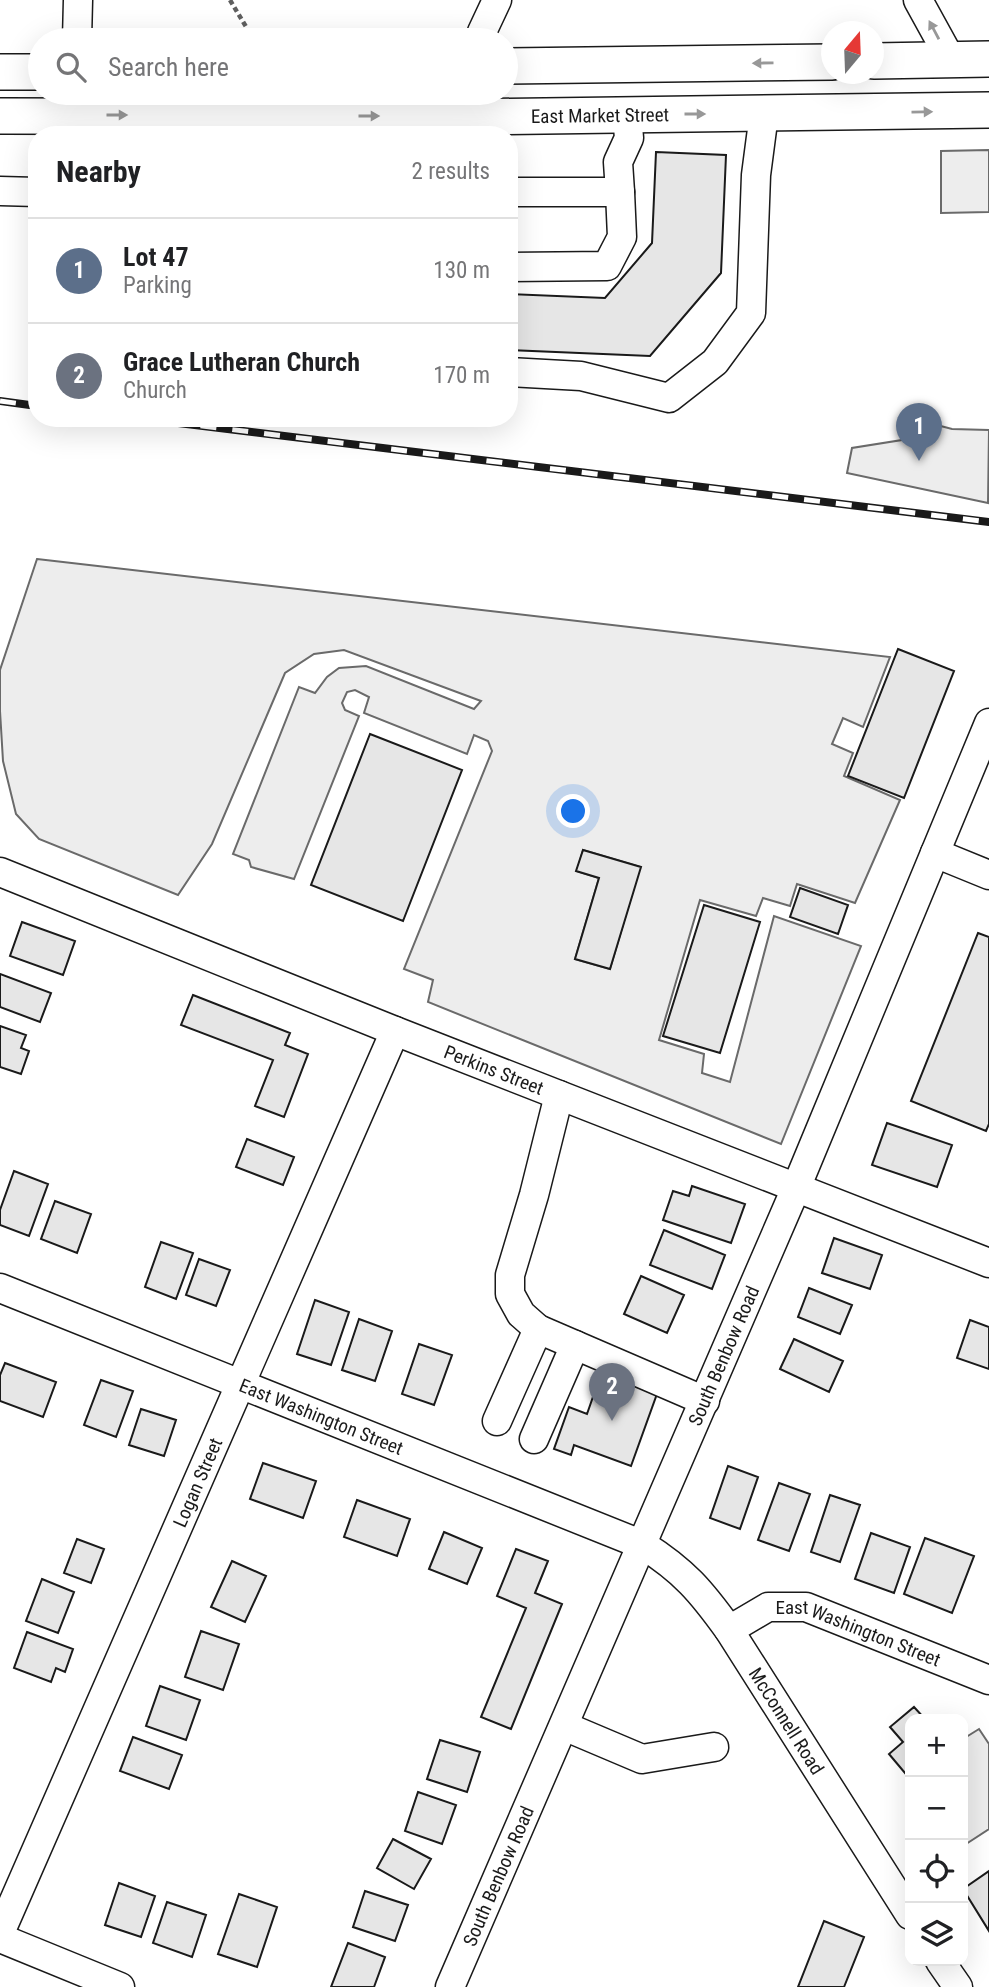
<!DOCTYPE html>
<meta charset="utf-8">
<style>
:root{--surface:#fff;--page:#f6f6f6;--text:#202124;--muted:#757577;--line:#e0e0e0;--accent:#111827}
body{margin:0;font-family:"Roboto Condensed",sans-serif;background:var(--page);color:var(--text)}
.controls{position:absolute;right:21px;bottom:21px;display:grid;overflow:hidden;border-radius:14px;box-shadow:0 7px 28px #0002}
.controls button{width:63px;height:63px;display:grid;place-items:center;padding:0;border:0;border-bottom:2px solid var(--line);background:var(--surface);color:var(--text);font:35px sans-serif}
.compass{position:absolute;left:821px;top:21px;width:63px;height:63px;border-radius:50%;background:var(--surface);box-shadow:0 7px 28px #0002;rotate:19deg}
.you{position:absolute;left:574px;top:812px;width:24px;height:24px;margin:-18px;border:5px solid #fff;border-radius:50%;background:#1a73e8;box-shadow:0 0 0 10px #1a73e833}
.badge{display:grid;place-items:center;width:46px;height:46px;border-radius:50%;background:var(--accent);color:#fff;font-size:23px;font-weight:700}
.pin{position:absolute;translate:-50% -58px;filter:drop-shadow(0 2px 4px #0008)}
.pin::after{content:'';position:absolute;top:37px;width:24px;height:21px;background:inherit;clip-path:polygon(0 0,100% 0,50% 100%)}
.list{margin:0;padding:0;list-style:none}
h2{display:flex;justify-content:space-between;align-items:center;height:91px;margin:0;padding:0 28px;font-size:30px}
h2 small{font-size:23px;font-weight:400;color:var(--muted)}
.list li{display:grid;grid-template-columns:46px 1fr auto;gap:21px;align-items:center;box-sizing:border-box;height:105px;padding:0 28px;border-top:2px solid var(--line)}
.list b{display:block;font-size:26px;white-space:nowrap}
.list p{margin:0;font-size:23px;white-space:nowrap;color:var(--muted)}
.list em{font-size:23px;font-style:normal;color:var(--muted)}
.icon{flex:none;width:38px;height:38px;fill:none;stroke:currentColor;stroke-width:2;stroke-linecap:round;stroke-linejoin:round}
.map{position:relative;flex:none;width:989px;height:1987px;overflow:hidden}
.search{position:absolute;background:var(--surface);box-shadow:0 7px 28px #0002;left:28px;top:28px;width:490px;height:77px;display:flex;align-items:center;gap:18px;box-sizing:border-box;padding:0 24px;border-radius:38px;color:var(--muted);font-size:26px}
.panel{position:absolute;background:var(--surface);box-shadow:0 7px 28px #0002;left:28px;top:126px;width:490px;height:301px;border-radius:28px}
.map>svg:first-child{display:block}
</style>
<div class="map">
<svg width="989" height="1987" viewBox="0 0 989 1987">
<rect width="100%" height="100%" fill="#fff"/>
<path fill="#ededed" stroke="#6a6a6a" stroke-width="2" fill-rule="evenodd" d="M 989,150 L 989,212 L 941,213 L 941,151 Z
M 914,419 L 952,429 L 989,430 L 988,503 L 847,473 L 852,448 L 908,439 Z
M 37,559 L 890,657 L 863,727 L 843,718 L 832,744 L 853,753 L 844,776 L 900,800 L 855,903 L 797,884 L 790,906 L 763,898 L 756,916 L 700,900 L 659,1040 L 704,1054 L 702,1073 L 730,1082 L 774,916 L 861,946 L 781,1144 L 428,1002 L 433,980 L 404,969 L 492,751 L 488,741 L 474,735 L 467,754 L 364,713 L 369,697 L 355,690 L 347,692 L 342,703 L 345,710 L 359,716 L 294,879 L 251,867 L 249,860 L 233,854 L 299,687 L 315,693 L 327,677 L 339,668 L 366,666 L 474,709 L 481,701 L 344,650 L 314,654 L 285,673 L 212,844 L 178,895 L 39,839 L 16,814 L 3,761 L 0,711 L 0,670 ZM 583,850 L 640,867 L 610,969 L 575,959 L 599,878 L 577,871 Z
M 979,1729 L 989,1744 L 989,1829 L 963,1846 L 963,1739 Z"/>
<path fill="#e6e6e6" stroke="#1a1a1a" stroke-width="2" d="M 656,152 L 726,155 L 721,273 L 650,356 L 509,350 L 509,294 L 605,298 L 652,243 Z
M 898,649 L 954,671 L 904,798 L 848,776 Z
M 370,734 L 462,770 L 403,921 L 311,885 Z
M 583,850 L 641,867 L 610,969 L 575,959 L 599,878 L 576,871 Z
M 800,888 L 848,905 L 838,934 L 790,917 Z
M 704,905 L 760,922 L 720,1053 L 663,1036 Z
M 22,922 L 75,941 L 63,975 L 10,956 Z
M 978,933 L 989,937 L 989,1124 L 986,1131 L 911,1101 Z
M 0,974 L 51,993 L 40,1022 L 0,1007 Z
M 193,995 L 290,1033 L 285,1045 L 308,1054 L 284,1117 L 255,1106 L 273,1060 L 181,1025 Z
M 0,1026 L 26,1035 L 21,1048 L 29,1051 L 21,1074 L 0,1067 Z
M 887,1123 L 952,1145 L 937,1187 L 872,1165 Z
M 247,1139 L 294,1157 L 283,1185 L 236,1167 Z
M 14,1171 L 48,1184 L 29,1236 L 0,1225 L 0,1210 Z
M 692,1186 L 745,1204 L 731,1243 L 663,1220 L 673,1191 L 689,1196 Z
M 55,1201 L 91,1214 L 77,1253 L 41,1239 Z
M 664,1230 L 725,1255 L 712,1289 L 650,1265 Z
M 834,1238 L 882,1255 L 870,1289 L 822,1273 Z
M 161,1242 L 193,1253 L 176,1299 L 145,1287 Z
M 199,1259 L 230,1270 L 216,1306 L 186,1295 Z
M 641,1276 L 684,1295 L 667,1333 L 624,1314 Z
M 809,1288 L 852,1305 L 840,1334 L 798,1317 Z
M 315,1300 L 349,1312 L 331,1365 L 297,1354 Z
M 359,1319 L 392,1331 L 375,1381 L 342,1370 Z
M 970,1320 L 989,1327 L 989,1369 L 957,1358 Z
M 794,1339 L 843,1361 L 829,1392 L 780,1369 Z
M 419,1344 L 452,1355 L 434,1405 L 402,1394 Z
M 5,1363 L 56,1382 L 43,1417 L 0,1401 L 0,1375 Z
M 602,1371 L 658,1391 L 631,1466 L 574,1445 L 571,1455 L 554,1449 L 569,1407 L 587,1414 Z
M 101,1380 L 133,1391 L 116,1437 L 84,1425 Z
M 141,1409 L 176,1420 L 164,1456 L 129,1445 Z
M 263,1463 L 316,1481 L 303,1518 L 250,1499 Z
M 728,1466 L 758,1477 L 740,1529 L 710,1518 Z
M 779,1483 L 810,1494 L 789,1551 L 758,1540 Z
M 830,1495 L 860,1505 L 840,1562 L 811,1552 Z
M 357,1500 L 410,1519 L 397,1556 L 344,1537 Z
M 444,1532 L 482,1548 L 467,1584 L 429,1569 Z
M 871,1533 L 910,1547 L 894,1593 L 855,1579 Z
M 925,1538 L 974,1556 L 952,1613 L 904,1594 Z
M 77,1539 L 104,1549 L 91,1583 L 64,1573 Z
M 516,1549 L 548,1561 L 535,1593 L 562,1604 L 511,1729 L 481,1717 L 526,1608 L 497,1596 Z
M 232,1561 L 266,1576 L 245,1622 L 211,1607 Z
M 42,1579 L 74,1592 L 58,1633 L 26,1621 Z
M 201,1631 L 239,1644 L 223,1690 L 185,1677 Z
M 27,1632 L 73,1649 L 65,1672 L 56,1668 L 51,1682 L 14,1668 Z
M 160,1686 L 200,1700 L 186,1740 L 146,1726 Z
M 914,1707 L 925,1719 L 910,1719 L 910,1779 L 889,1754 L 903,1742 L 890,1727 Z
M 133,1737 L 182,1755 L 169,1789 L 120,1771 Z
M 440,1740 L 480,1752 L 467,1792 L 427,1779 Z
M 418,1792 L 456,1805 L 442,1844 L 405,1831 Z
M 393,1839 L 431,1859 L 414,1889 L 377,1868 Z
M 989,1871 L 989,1931 L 963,1889 Z
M 119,1883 L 155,1896 L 141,1937 L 105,1925 Z
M 365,1891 L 408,1905 L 395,1941 L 353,1927 Z
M 239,1894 L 277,1907 L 257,1967 L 218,1954 Z
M 167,1902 L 206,1915 L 192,1957 L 153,1943 Z
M 824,1921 L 864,1937 L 844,1987 L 798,1987 Z
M 348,1943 L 385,1957 L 374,1987 L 331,1987 Z"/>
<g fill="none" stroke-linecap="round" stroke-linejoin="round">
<g stroke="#1a1a1a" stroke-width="31">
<g id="minor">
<path d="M 918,0 L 951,60"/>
<path d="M 77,40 L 78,0"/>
<path d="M 481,40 L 482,32 L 497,0"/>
<path d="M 74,135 L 76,93"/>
<path d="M 0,191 L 37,192"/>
<path d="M 509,192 L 620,192 L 618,162 L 629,138 L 627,115"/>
<path d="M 509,267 L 607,266 L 622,237 L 620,192"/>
<path d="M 509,372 L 581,376 L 669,398 L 715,362 L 751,313 L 756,175 L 764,114"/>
<path d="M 935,853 L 989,875"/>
<path id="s1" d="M 0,872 L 395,1031 L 989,1263"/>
<path d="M 559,1095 L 534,1195 L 510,1275 L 510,1294 L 521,1314 L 538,1329 L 705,1401"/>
<path id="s2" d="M 0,1288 L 643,1545 C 684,1571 701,1591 729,1630 L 910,1915"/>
<path d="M 497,1421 L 538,1329"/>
<path d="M 534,1439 L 575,1345"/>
<path id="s3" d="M 729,1630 L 768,1607 L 806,1607 L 989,1680"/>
<path d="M 564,1726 L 642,1759 L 714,1747"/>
<path id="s4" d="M 0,1933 L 395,1031"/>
<path d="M 0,1938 L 120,1987"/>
<path d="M 940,1961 L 958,1987"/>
<path id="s5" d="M 450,1987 L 796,1188 L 989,723"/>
</g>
</g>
<g stroke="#1a1a1a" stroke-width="38">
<g id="major">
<path d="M 874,61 L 989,59"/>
<path d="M 506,66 L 832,62"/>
<path d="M 0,72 L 40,72"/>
<path id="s6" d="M 0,116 L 461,117 L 989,110"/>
</g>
</g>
<path stroke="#5f5f5f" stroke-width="4.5" stroke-dasharray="5 3.5" stroke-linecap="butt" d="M 230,0 L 254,40"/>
<use href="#minor" stroke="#fff" stroke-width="28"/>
<use href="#major" stroke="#fff" stroke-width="35"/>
<g stroke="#1a1a1a" stroke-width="8">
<path id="rail" d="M 0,401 L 37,406
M 137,418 L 989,522"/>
</g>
<use href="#rail" stroke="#fff" stroke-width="5" stroke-dasharray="16" stroke-linecap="butt"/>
</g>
<defs><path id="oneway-solid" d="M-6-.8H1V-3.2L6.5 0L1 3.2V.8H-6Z" transform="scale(1.75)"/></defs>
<g fill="#989898">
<use href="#oneway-solid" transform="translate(934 30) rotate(-118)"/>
<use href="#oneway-solid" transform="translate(763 63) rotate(179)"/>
<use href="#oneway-solid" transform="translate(922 112) rotate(-1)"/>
<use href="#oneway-solid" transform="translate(695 114)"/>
<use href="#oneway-solid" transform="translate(117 115)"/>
<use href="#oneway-solid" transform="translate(369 116)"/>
</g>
<g text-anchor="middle" stroke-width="5" stroke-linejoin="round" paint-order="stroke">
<g font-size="19" fill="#1a1a1a" stroke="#fff">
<text dy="7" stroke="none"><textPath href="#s6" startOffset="600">East Market Street</textPath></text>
<text dy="7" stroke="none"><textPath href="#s1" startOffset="532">Perkins Street</textPath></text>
<text dy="7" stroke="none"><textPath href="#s5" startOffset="688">South Benbow Road</textPath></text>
<text dy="7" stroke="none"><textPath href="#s2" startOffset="346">East Washington Street</textPath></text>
<text dy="7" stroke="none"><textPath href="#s4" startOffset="492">Logan Street</textPath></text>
<text dy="7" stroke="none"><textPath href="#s3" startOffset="140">East Washington Street</textPath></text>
<text dy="7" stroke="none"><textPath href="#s2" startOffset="922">McConnell Road</textPath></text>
<text dy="7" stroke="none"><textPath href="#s5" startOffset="121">South Benbow Road</textPath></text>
</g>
</g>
</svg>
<div class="controls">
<button>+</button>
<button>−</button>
<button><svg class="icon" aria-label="locate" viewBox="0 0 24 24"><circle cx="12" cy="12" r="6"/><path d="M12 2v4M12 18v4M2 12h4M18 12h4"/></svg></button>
<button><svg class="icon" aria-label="layers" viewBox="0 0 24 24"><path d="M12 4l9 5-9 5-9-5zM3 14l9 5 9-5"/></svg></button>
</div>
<svg class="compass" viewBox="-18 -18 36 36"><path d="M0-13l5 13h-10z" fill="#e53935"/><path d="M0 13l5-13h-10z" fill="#757577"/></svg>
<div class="you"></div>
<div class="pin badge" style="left:919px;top:461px;background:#5c6f8a">1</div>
<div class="pin badge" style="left:612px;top:1421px;background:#6b7280">2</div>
<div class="search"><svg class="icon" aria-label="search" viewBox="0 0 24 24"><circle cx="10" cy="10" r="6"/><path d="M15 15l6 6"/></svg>Search here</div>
<section class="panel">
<h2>Nearby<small>2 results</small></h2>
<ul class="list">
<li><span class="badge" style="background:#5c6f8a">1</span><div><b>Lot 47</b><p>Parking</p></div><em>130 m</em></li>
<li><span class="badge" style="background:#6b7280">2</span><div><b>Grace Lutheran Church</b><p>Church</p></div><em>170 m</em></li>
</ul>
</section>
</div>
